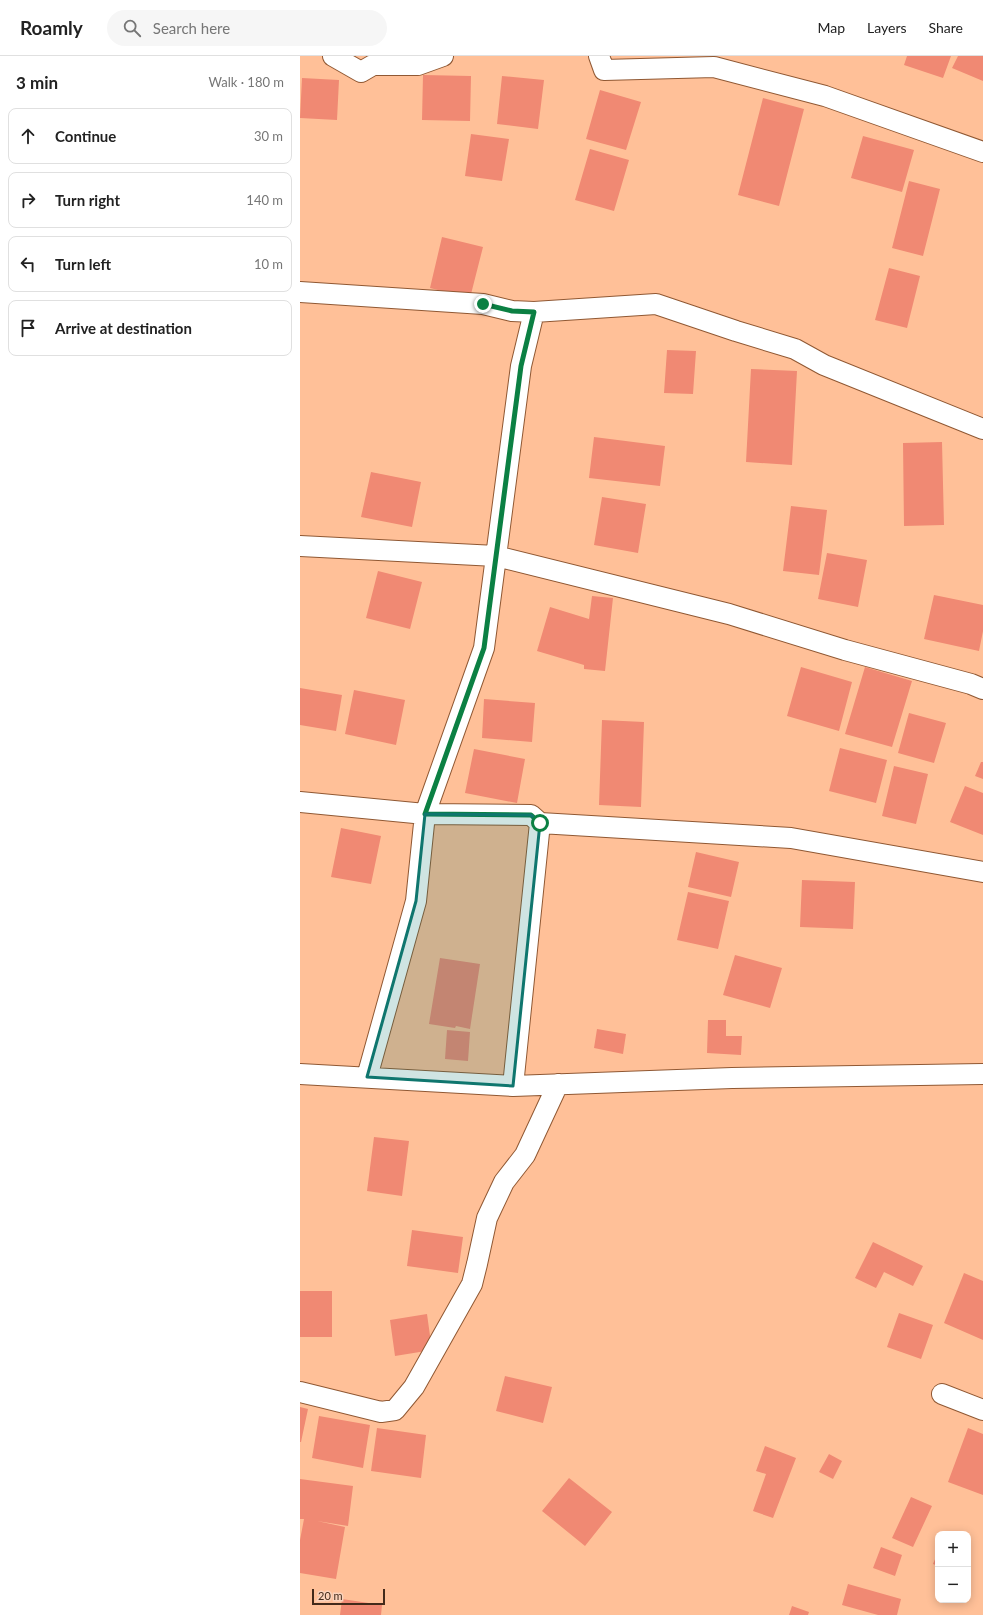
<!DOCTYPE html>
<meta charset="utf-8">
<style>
:root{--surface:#fff;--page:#f6f6f6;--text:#222;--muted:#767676;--line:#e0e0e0}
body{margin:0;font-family:Lato,sans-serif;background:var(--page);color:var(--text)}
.controls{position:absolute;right:12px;bottom:12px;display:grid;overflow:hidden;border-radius:8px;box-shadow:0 2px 10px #0003}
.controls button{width:36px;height:36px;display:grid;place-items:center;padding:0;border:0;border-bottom:1px solid var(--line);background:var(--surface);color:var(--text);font:20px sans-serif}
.scale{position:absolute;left:12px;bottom:10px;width:73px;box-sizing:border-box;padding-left:4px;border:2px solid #432a1a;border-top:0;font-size:11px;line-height:14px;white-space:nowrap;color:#432a1a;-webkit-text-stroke:3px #fad3bc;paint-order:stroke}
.stop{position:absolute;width:12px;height:12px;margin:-9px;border:3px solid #0b8043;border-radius:50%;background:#fff}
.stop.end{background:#0b8043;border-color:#fff;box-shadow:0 1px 4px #0008}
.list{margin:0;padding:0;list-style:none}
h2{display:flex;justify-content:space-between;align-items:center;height:52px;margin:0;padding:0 16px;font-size:17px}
h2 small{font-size:13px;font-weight:400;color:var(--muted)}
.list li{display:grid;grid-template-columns:26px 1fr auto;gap:12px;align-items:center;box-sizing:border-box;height:56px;margin:0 8px 8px;padding:0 8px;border:1px solid var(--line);border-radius:8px}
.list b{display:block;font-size:15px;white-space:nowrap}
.list em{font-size:13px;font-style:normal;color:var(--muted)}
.icon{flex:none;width:22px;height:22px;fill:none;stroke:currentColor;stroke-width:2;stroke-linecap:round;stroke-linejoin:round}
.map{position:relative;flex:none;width:683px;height:1559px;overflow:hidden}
header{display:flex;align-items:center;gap:24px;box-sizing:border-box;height:56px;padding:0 20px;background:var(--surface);border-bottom:1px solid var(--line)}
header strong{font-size:19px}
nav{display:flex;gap:22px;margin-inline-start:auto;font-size:14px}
.search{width:280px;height:36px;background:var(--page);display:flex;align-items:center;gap:10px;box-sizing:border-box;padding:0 14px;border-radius:22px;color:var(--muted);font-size:15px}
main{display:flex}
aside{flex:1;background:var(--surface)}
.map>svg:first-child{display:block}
</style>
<header>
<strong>Roamly</strong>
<div class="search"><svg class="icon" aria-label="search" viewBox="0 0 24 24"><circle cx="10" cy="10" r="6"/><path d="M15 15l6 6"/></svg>Search here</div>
<nav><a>Map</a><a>Layers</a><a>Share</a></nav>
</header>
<main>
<aside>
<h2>3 min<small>Walk · 180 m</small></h2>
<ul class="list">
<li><svg class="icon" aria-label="ahead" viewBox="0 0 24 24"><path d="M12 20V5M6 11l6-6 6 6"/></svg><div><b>Continue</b></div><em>30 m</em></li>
<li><svg class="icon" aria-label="right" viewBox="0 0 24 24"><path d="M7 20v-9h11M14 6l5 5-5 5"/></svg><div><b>Turn right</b></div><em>140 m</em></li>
<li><svg class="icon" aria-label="left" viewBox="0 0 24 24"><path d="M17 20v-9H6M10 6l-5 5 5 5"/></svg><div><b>Turn left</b></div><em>10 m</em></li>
<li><svg class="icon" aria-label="arrive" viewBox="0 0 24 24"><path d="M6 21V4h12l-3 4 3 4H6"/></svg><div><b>Arrive at destination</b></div></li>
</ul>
</aside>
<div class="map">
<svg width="683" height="1559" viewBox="0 0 683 1559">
<rect width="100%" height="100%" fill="#ffc098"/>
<path fill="#f08973" d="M 607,0 L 651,0 L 643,22 L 604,9 Z
M 658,0 L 683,0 L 683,25 L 652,12 Z
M 123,19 L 171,20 L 170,65 L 122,64 Z
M 202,20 L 244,24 L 238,73 L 197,68 Z
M 2,22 L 39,24 L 37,64 L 0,62 Z
M 300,34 L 341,46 L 326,94 L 286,83 Z
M 463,42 L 504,53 L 479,150 L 438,139 Z
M 171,78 L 209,83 L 202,125 L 165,120 Z
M 563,80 L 614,94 L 602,136 L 551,122 Z
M 290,93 L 329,104 L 314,155 L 275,144 Z
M 609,125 L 640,133 L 623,200 L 592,192 Z
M 142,181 L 183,191 L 170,242 L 130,232 Z
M 589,212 L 620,220 L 607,272 L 575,264 Z
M 367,294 L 396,295 L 393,338 L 364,337 Z
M 451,313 L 497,315 L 492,409 L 446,406 Z
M 294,381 L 365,390 L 360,430 L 289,422 Z
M 642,386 L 644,469 L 604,470 L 603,387 Z
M 71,416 L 121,426 L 112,471 L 61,461 Z
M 302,441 L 346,448 L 338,497 L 294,489 Z
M 491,450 L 527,454 L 519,519 L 483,515 Z
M 527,497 L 567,504 L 558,551 L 518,543 Z
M 78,515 L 122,526 L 110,573 L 66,562 Z
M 634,539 L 683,549 L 683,575 L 679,595 L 624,583 Z
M 292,540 L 313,542 L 305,615 L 284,613 L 284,609 L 237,595 L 250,551 L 289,563 Z
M 501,611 L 552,626 L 539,675 L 487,660 Z
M 565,611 L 612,625 L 592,691 L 545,678 Z
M 0,632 L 42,639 L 36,675 L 0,669 Z
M 54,634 L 105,644 L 96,689 L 45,678 Z
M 184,643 L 235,647 L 232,686 L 182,682 Z
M 609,657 L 646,667 L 634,707 L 598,697 Z
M 302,664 L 344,666 L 341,751 L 299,749 Z
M 540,692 L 587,704 L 576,747 L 529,735 Z
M 174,693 L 225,703 L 217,747 L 165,737 Z
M 681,706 L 683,706 L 683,723 L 675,720 Z
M 594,710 L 628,718 L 616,768 L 582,760 Z
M 665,730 L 683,737 L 683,779 L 650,766 Z
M 41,772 L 81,780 L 71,828 L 31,821 Z
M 396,796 L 439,806 L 431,841 L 388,831 Z
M 502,824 L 555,826 L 553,873 L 500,871 Z
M 388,836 L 429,845 L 418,893 L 377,884 Z
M 435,899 L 482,912 L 470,952 L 423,939 Z
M 140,902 L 180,908 L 170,973 L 156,970 L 155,972 L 129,968 Z
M 408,964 L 426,964 L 426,980 L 442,980 L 441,999 L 407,997 Z
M 297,973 L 326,978 L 323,998 L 294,992 Z
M 147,974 L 170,976 L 168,1005 L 145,1003 Z
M 74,1081 L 109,1085 L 102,1140 L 67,1135 Z
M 112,1174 L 163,1181 L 158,1217 L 107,1210 Z
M 573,1186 L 623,1210 L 613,1230 L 584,1216 L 576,1232 L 555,1222 Z
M 664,1217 L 683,1225 L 683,1284 L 644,1267 Z
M 0,1235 L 32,1235 L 32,1281 L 0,1281 Z
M 599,1257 L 633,1269 L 621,1303 L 587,1291 Z
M 127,1258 L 132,1294 L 95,1300 L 90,1264 Z
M 205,1320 L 252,1331 L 243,1367 L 196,1355 Z
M 0,1351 L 8,1353 L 1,1386 L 0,1386 Z
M 19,1360 L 70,1369 L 63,1412 L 12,1402 Z
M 77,1372 L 126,1379 L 121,1422 L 71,1415 Z
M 668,1372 L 683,1378 L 683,1439 L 648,1426 Z
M 465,1390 L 496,1402 L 473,1462 L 453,1455 L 466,1418 L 456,1415 Z
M 529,1398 L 542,1405 L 533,1423 L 519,1416 Z
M 269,1422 L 312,1456 L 285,1490 L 242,1455 Z
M 0,1423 L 53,1430 L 48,1470 L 17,1465 L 45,1471 L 36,1523 L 0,1517 L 0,1484 L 4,1463 L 0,1463 Z
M 611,1441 L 632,1450 L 613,1491 L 592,1482 Z
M 581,1491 L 602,1499 L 595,1520 L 573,1512 Z
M 638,1496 L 638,1510 L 633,1508 Z
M 548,1528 L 601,1543 L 597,1559 L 578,1559 L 542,1549 Z
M 42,1543 L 82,1549 L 81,1559 L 40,1559 Z
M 492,1550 L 509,1556 L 508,1559 L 489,1559 Z"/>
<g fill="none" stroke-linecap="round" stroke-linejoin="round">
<g stroke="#905833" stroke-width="22">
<path id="minor" d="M 33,0 L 61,16 L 73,9 L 118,9 L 143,0
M 299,0 L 304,14 L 414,11 L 525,40 L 683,96
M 0,236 L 183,248 L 212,255 L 234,256 L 356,248 L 436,275 L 495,293 L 524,309 L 683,373
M 0,490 L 196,500 L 429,558 L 545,594 L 671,628 L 683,633
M 0,746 L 125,758 L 231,759 L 240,767 L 213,1030
M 240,767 L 491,782 L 683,816
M 0,1018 L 213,1030 L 432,1022 L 683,1018
M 67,1021 L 116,845 L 125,758 L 184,592 L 221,310 L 234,256
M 0,1336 L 81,1356 L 95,1354 L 114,1331 L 172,1228 L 177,1208 L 187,1162 L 204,1126 L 225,1099 L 258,1028
M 642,1338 L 683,1354"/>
</g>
<use href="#minor" stroke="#fff" stroke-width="20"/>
</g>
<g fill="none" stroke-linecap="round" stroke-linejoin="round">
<path stroke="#0b8043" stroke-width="5" d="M 183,248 L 212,255 L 234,256 L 221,310 L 184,592 L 125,758 L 231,759 L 240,767"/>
</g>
<path fill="#0f766e" fill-opacity="0.2" stroke="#0f766e" stroke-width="3" stroke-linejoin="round" d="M 125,758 L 231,759 L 240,767 L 213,1030 L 67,1021 L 116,845 Z"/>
</svg>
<div class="controls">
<button>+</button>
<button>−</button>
</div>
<div class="scale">20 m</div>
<div class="stop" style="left:240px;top:767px"></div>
<div class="stop end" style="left:183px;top:248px"></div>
</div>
</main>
